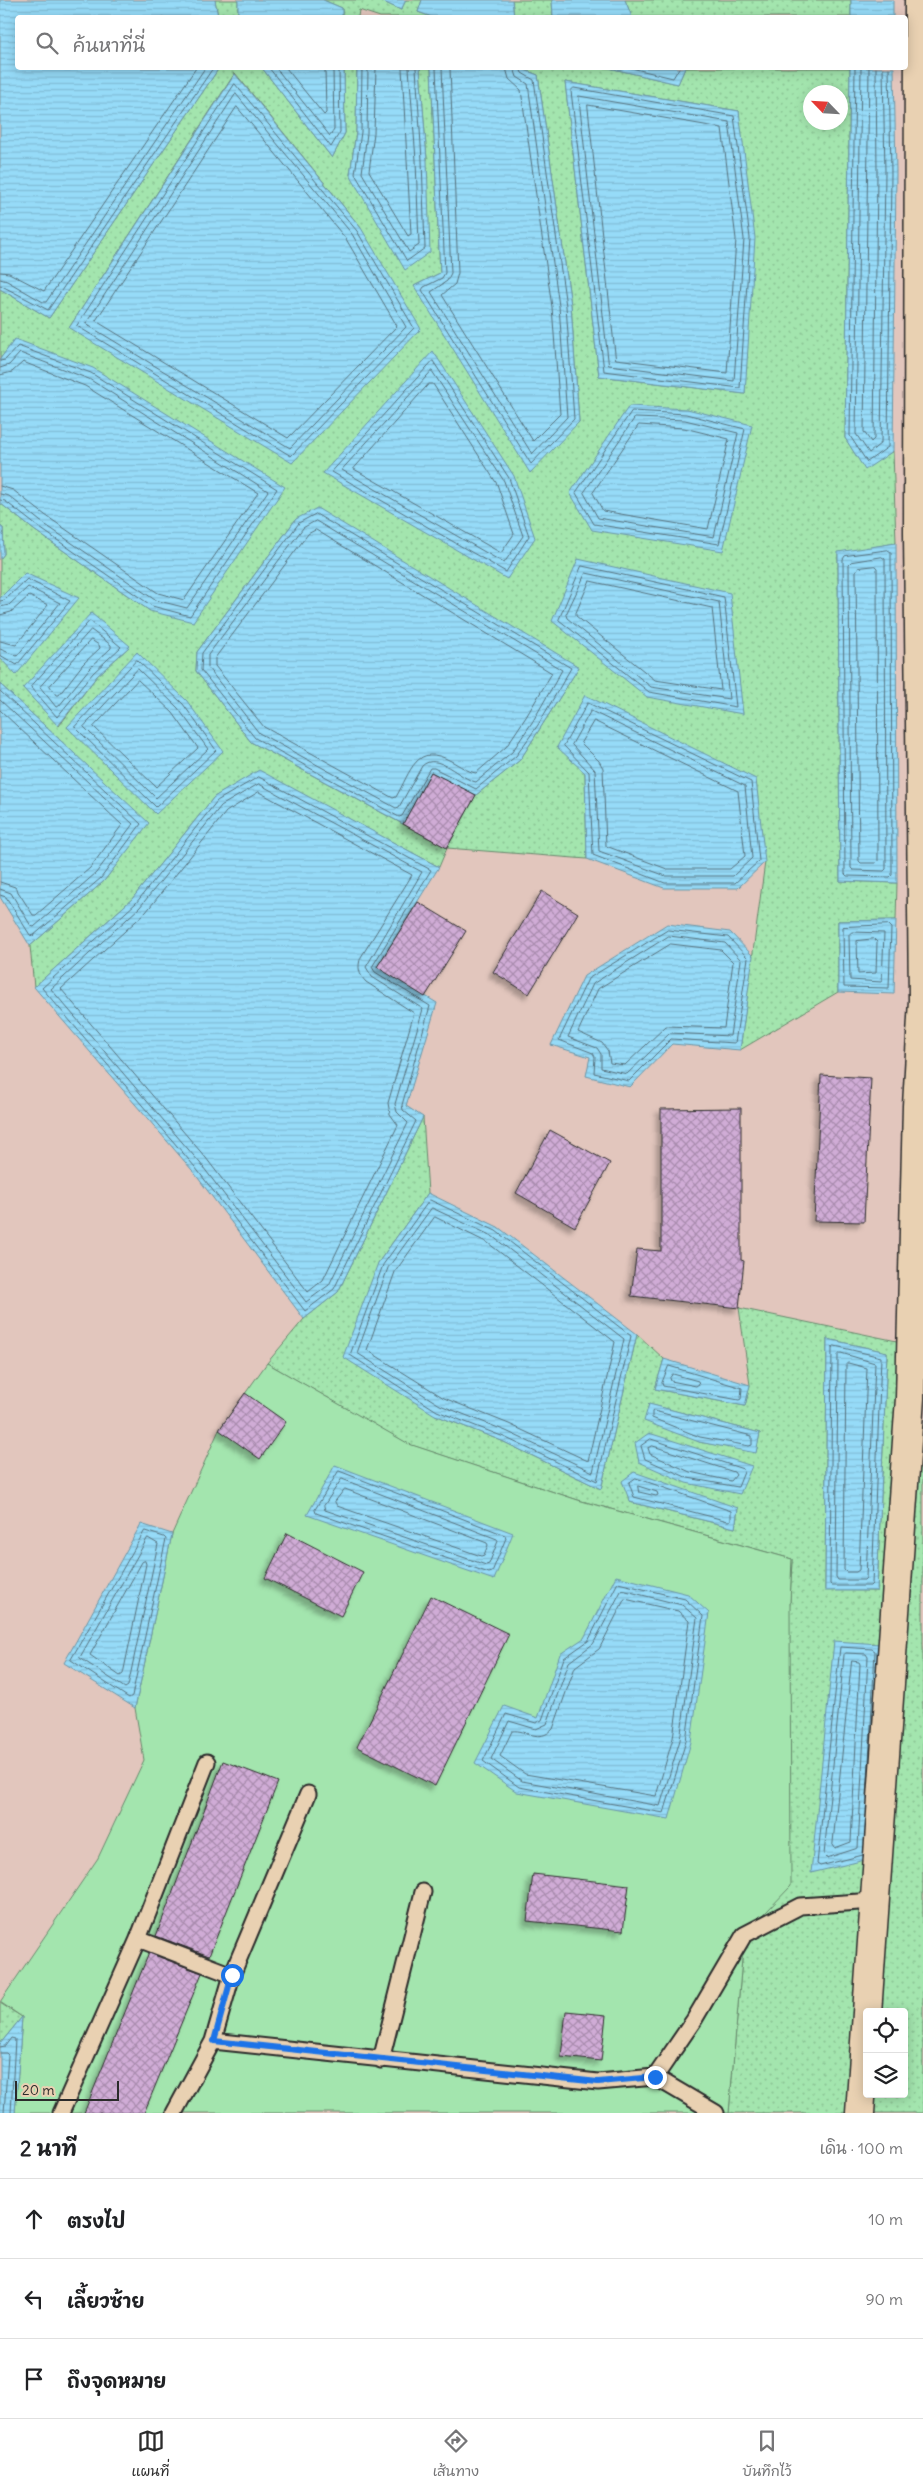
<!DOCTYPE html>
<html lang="th">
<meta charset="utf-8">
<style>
:root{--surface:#fff;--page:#f2f2f2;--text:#202124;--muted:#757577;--line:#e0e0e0;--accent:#2b2b2b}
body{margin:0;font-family:Delius,"Playpen Sans Thai",sans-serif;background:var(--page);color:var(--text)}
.controls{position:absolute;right:15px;bottom:15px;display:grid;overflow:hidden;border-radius:5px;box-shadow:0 2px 12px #0003}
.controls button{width:45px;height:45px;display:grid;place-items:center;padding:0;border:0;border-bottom:1px solid var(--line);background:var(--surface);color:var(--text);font:25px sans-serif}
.compass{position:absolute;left:803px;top:85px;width:45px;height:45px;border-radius:50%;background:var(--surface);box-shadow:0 2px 12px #0003;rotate:295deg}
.scale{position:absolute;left:15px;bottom:12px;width:104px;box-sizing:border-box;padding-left:5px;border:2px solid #2b2b2b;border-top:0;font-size:14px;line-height:18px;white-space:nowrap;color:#2b2b2b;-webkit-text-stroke:4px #e9d1b2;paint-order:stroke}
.stop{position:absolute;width:15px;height:15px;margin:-11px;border:4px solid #1a73e8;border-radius:50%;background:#fff}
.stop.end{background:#1a73e8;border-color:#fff;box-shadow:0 1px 5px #0008}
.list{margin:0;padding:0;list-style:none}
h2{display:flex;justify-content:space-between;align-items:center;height:65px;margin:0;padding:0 20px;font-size:21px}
h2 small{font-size:16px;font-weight:400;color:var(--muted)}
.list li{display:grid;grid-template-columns:32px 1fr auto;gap:15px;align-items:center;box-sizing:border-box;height:80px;padding:0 20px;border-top:1px solid var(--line)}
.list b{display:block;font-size:19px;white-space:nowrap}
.list em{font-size:16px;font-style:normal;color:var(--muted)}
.icon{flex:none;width:28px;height:28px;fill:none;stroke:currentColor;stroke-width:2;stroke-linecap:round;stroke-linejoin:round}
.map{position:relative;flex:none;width:923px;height:2113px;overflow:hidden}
.search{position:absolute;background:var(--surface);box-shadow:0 2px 12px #0003;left:15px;right:15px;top:15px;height:55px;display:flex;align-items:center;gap:12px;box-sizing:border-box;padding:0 18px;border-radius:5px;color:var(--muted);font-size:19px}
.sheet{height:305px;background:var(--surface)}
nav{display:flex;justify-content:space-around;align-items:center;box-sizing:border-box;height:70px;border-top:1px solid var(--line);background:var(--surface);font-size:14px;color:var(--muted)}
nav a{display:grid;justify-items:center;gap:2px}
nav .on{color:var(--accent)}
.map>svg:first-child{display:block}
</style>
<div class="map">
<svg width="923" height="2113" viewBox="0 0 923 2113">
<defs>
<pattern id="grass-dots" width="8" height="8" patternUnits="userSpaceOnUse" patternTransform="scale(1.25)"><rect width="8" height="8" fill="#a3e5ae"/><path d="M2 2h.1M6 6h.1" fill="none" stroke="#8cc596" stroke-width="1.8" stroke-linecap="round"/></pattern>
<pattern id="water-rules" width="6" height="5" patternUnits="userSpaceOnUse" patternTransform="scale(1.25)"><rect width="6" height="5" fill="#96dbf8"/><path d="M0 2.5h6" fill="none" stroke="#81bcd5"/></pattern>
<pattern id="building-cross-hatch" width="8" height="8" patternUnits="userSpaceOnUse" patternTransform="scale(1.25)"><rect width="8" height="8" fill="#d0acd6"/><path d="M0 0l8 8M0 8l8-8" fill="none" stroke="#a98cae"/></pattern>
<filter id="shadow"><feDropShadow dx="-4.5" dy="4.5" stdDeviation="2.5" flood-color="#0004"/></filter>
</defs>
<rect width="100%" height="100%" fill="#e2c6bd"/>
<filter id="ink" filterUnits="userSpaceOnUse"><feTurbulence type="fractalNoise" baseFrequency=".02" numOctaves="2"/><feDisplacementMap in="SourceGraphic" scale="10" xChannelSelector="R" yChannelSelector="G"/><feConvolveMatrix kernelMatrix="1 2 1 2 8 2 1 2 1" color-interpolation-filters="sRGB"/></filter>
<g filter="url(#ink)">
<path fill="url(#grass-dots)" stroke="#67886c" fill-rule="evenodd" d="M 215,0 L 238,0 L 238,17 L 218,17 Z
M 323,0 L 379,0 L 401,10 L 406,0 L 422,0 L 418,12 L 432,17 L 380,17 L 359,10 L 358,17 L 342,17 L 342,8 Z
M 512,0 L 552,0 L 553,17 L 514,17 Z
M 625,0 L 851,0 L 851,17 L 632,17 Z
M 219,68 L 262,68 L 332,158 L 345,133 L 344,68 L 357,68 L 356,132 L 350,175 L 427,160 L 420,68 L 431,68 L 440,273 L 414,286 L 579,422 L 571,305 L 538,75 L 519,68 L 609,68 L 678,84 L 685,68 L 850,68 L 845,438 L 865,469 L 893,451 L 896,543 L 838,553 L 840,881 L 897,883 L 896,920 L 838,921 L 838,992 L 740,1050 L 765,862 L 585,773 L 587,859 L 447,848 L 439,867 L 259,771 L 214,797 L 132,899 L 34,987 L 30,946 L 104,881 L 148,823 L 0,684 L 0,658 L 16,674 L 26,573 L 0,598 L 0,559 L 4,554 L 3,528 L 0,526 L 0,503 L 34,530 L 150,611 L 15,340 L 0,359 L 0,289 L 49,318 ZM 235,73 L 361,228 L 69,328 ZM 565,82 L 739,111 L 745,394 L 599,376 ZM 810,92 L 840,92 L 840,122 L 810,122 ZM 296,519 L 579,667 L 520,760 L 476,795 L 447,848 L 251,742 L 196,671 L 197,652 ZM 130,646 L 97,676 L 59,726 L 23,688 Z
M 923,938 L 923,2113 L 729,2113 L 744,1935 L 790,1603 L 792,1559 L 578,1500 L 408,1444 L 267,1363 L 304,1319 L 338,1292 L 423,1117 L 428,1193 L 378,1263 L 435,1415 L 502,1441 L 601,1489 L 637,1334 L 664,1359 L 655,1389 L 745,1406 L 750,1385 L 739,1308 L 911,1344 ZM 827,1339 L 887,1352 L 877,1591 L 825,1590 ZM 648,1404 L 760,1433 L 756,1452 L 699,1442 ZM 630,1502 L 738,1508 L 735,1528 ZM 867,2012 L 904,2012 L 904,2094 L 867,2094 Z
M 0,2003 L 22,2017 L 0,2044 Z"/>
<path fill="#a3e5ae" stroke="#67886c" d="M 267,1363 L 409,1444 L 578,1500 L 792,1559 L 790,1603 L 791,1886 L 744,1935 L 729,2113 L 15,2113 L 22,2017 L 0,2002 L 98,1858 L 144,1760 L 135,1708 L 172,1534 L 219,1430 Z"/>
<path fill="url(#water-rules)" stroke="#6b95a6" d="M 0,0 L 215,0 L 218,17 L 18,18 L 18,68 L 219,68 L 49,318 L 0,289 Z
M 238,0 L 323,0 L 342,8 L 342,17 L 238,17 Z
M 379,0 L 406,0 L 401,10 Z
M 422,0 L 512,0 L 514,17 L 432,17 L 418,12 Z
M 552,0 L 625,0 L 632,17 L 553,17 Z
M 851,0 L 893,0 L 893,17 L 851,17 Z
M 262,68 L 344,68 L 345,133 L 332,158 Z
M 357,68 L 420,68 L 427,160 L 430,252 L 405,270 L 350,175 L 356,132 Z
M 431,68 L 519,68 L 538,75 L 571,305 L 579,422 L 530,473 L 414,286 L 440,273 Z
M 609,68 L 685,68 L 678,84 Z
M 850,68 L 894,68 L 896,172 L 893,451 L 865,470 L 845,438 Z
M 235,74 L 361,228 L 421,329 L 292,463 L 69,328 Z
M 565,82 L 739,111 L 755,238 L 745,394 L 599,376 Z
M 15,339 L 93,368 L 285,487 L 193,622 L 150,611 L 34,530 L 0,503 L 0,359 Z
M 433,351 L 514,476 L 535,538 L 507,579 L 323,473 Z
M 629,406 L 687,409 L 752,425 L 723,551 L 592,530 L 570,493 Z
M 317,508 L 579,667 L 520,760 L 476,795 L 431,772 L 403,824 L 251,742 L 196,671 L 197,652 L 296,519 Z
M 0,526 L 3,528 L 4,554 L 0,559 Z
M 896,543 L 897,883 L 840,881 L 838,552 Z
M 578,559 L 730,593 L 743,714 L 647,697 L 552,621 Z
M 25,573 L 79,598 L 16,675 L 0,658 L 0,598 Z
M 91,613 L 130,646 L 97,676 L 58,726 L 23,688 Z
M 137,652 L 187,701 L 223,751 L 156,814 L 67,727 Z
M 0,684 L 149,823 L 104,881 L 30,946 L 0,897 Z
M 585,695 L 756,779 L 765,862 L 738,888 L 664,888 L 587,859 L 585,773 L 557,747 Z
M 259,770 L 439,867 L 377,967 L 437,1003 L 406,1106 L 423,1117 L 338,1292 L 304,1319 L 192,1170 L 34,987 L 132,899 L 214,797 Z
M 896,920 L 894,994 L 838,992 L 838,921 Z
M 667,924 L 730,932 L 753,956 L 740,1050 L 672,1044 L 630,1087 L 586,1076 L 590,1057 L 551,1045 L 584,976 Z
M 428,1193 L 498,1227 L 637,1334 L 601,1489 L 502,1441 L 435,1415 L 343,1357 L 378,1263 Z
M 827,1339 L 887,1352 L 877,1591 L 825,1591 Z
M 664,1359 L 750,1385 L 745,1406 L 655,1389 Z
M 649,1404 L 760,1433 L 756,1453 L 699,1442 L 644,1421 Z
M 649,1433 L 752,1466 L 740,1494 L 686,1483 L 639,1462 L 635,1443 Z
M 335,1465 L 513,1533 L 494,1580 L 307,1515 Z
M 634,1472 L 738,1508 L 735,1528 L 630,1502 L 622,1481 Z
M 141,1524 L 172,1534 L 135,1708 L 64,1663 Z
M 616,1576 L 688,1594 L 709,1613 L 691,1742 L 669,1819 L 517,1792 L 475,1763 L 504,1706 L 538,1718 L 560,1654 L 584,1638 Z
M 834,1641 L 880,1644 L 869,1859 L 811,1873 Z
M 22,2017 L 15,2113 L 0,2113 L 0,2044 Z"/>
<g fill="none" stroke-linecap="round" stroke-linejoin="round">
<path stroke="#56717d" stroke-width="1" d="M 269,68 L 331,147 L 340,132 L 339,68
M 276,68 L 330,136 L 334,130 L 333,68
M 286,68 L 324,115 L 326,113 L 325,68
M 362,68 L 361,132 L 355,174 L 407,261 L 425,248 L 422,160 L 416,68
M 368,68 L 367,133 L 362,173 L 409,252 L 419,245 L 416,160 L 409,68
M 376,68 L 374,133 L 369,171 L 408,236 L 411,234 L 402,68
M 436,68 L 445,273 L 442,278 L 424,287 L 422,290 L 531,464 L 574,419 L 566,306 L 534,80 L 522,73 L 520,68
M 442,68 L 451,273 L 447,281 L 431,292 L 532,454 L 567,417 L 559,306 L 528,84 L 517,77 L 514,68
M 450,68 L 458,273 L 455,284 L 442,295 L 533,441 L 560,414 L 552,307 L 521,90 L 509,79 L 506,68
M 631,68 L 673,78 L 679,68
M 855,68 L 850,436 L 867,462 L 888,447 L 891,172 L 889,68
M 861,68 L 856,434 L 869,453 L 881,443 L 885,172 L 883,68
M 869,68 L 864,432 L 871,442 L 874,439 L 877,172 L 876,68
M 235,84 L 357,231 L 414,328 L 291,456 L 77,326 Z
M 574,88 L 734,116 L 750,238 L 740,388 L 604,371 L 571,91 Z
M 236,94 L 352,234 L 406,327 L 290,448 L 86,324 Z
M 579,96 L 729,122 L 744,239 L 734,381 L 609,365 Z
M 588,105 L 722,128 L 736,239 L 727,373 L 616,359 Z
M 237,107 L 346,239 L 397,326 L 288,438 L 96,321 Z
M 0,272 L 9,273 L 44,291 L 196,68
M 0,279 L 7,281 L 43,302 L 46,302 L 205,68
M 0,285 L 48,310 L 213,68
M 0,361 L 5,360 L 18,346 L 91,373 L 277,489 L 190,616 L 152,606 L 37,526 L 5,501 L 0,500
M 433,361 L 509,478 L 529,536 L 506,572 L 332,472 Z
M 0,368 L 9,365 L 20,353 L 89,379 L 268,491 L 187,608 L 155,600 L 40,521 L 9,496 L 0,494
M 432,371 L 504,481 L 523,536 L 504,563 L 342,470 Z
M 0,375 L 12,372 L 23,362 L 85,386 L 258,493 L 184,600 L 158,593 L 45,515 L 13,490 L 0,486
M 429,384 L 433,384 L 497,484 L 514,534 L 501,553 L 354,469 Z
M 632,411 L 686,414 L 745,429 L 719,544 L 594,524 L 576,493 Z
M 635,418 L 685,420 L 738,433 L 714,537 L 598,518 L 584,493 Z
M 639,425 L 684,428 L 729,439 L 708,529 L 603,511 L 593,493 Z
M 316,514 L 571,668 L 538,725 L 516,756 L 476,789 L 434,768 L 430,768 L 402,816 L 399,817 L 255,738 L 201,670 L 202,653 L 299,523 Z
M 316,521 L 562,670 L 533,721 L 512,752 L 476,782 C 460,779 437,751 422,766 L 399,807 L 396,808 L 259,733 L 208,668 L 208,655 L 303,528 Z
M 316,530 L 552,673 L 526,717 L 506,747 L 476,773 C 468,772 459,765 451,761 C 416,742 411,771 396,797 L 393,798 L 264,727 L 215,666 L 215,658 L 308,534 Z
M 888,550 L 891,552 L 892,875 L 890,877 L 847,876 L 845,874 L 843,559 L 845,556 Z
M 882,557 L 885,559 L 886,869 L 884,871 L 853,870 L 851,868 L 849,564 L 851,562 Z
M 582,566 L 724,597 L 736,707 L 649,692 L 559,620 Z
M 875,566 L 877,568 L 878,861 L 876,863 L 861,863 L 859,861 L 856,571 L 858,568 Z
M 586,573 L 719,602 L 729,699 L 651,687 L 567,618 L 566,615 Z
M 590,581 L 712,608 L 721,690 L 655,680 L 576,616 L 576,613 Z
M 0,601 L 5,600 L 27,579 L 70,601 L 17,665 L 0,655
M 0,607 L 9,605 L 28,587 L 60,603 L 17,656 L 0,649
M 0,615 L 11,612 L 29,596 L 48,605 L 16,645 L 0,641
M 90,621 L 121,647 L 93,673 L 57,717 L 31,687 Z
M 91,630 L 111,645 L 111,648 L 89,669 L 59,706 L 56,707 L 40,687 Z
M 91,640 L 99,645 L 100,648 L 83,664 L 59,695 L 56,695 L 50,686 Z
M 137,660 L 183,704 L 216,750 L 156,807 L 75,727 Z
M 138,669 L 178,708 L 208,749 L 156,798 L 84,727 Z
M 138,680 L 173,713 L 198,748 L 156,787 L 94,727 Z
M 0,691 L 141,824 L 101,878 L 33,936 L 30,935 L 6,897 L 0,895
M 0,700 L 133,824 L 96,873 L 34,927 L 31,926 L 11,893 L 0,889
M 588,703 L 751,782 L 759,861 L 735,883 L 665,883 L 593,855 L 589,772 L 564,746 Z
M 0,710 L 122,825 L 90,868 L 36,915 L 33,915 L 15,887 L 0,882
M 591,711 L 745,786 L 752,858 L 733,876 L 666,876 L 599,851 L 595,770 L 572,745 Z
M 594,721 L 738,791 L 745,856 L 730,869 L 667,869 L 606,846 L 603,768 L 599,761 L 581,743 Z
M 259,777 L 431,870 L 372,967 L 375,972 L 430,1006 L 402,1105 L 403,1110 L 416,1121 L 334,1289 L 305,1311 L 195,1167 L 42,988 L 136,903 L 217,801 Z
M 259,784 L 422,872 L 366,967 L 372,977 L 423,1009 L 395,1104 L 397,1112 L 408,1123 L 329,1285 L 306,1302 L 200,1163 L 51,989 L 140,907 L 221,806 Z
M 259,792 L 412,875 L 361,957 C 357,967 359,975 366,982 L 414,1013 L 388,1103 L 390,1114 L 398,1125 L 323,1280 L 308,1292 L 206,1158 L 61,989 L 146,912 L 226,812 Z
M 888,925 L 891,928 L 889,988 L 844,987 L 843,927 Z
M 668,930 L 728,937 L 748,958 L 735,1043 L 671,1039 L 629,1081 L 594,1073 L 595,1057 L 593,1053 L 559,1040 L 588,979 Z
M 852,932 L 884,933 L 882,982 L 850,980 L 849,935 Z
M 669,936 L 725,943 L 741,960 L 730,1036 L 670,1033 L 627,1074 L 601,1068 L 601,1054 L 597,1048 L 568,1037 L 593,984 Z
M 874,939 L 877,942 L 876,973 L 858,974 L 857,941 Z
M 671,944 L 721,950 L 733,962 L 724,1028 L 666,1026 L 625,1065 L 610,1063 L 608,1051 L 602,1043 L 578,1032 L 598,989 Z
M 430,1200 L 496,1231 L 631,1336 L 597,1481 L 504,1437 L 437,1411 L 350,1355 L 383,1265 Z
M 432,1208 L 492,1236 L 624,1339 L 593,1472 L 506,1431 L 440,1405 L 357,1353 L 388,1268 Z
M 435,1217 L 488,1243 L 615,1342 L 588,1461 L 509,1424 L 444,1398 L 367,1350 L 395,1272 Z
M 835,1346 L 881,1357 L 872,1584 L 870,1586 L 832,1586 L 830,1584 L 832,1348 Z
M 841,1353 L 875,1363 L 866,1578 L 864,1580 L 838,1580 L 836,1577 L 838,1356 Z
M 848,1363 L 867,1368 L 859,1570 L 856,1572 L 846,1572 L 844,1570 L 846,1365 Z
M 669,1366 L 742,1388 L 741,1399 L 739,1400 L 663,1386 L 662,1383 Z
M 673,1374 L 698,1381 L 699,1384 L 696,1386 L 671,1381 L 670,1378 Z
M 654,1411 L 752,1436 L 752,1445 L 749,1446 L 700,1437 L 652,1418 L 652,1412 Z
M 651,1439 L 743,1469 L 744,1472 L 738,1487 L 688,1478 L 645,1459 L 641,1446 Z
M 653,1446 L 734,1472 L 736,1475 L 731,1481 L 690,1472 L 650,1454 L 648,1448 Z
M 339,1471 L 505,1535 L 506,1538 L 492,1572 L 489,1573 L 316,1513 L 315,1510 Z
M 636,1478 L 731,1511 L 731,1520 L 728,1521 L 634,1497 L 629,1483 Z
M 342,1479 L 497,1539 L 498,1541 L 489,1564 L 486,1565 L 325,1510 L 324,1506 Z
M 638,1486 L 657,1492 L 658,1495 L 656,1496 L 639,1492 Z
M 345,1489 L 487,1543 L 488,1545 L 484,1555 L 481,1556 L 337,1506 L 335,1502 Z
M 145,1531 L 164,1537 L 166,1539 L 132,1696 L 129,1698 L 71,1660 Z
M 148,1538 L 158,1544 L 128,1686 L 125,1688 L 80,1658 Z
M 145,1561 L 146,1564 L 123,1674 L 120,1676 L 90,1655 L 142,1562 Z
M 618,1583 L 685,1599 L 703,1616 L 686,1741 L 664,1813 L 519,1787 L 483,1761 L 506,1714 L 536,1723 L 542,1720 L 564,1658 L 588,1641 Z
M 622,1590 L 682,1605 L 697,1618 L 680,1740 L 660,1806 L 522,1781 L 491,1759 L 509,1721 L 536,1729 L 547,1724 L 569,1662 L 593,1644 Z
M 625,1599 L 678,1611 L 689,1621 L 673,1738 L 656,1796 L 525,1774 L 500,1756 L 512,1731 C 527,1729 538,1744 553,1729 L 575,1667 L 599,1649 Z
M 846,1653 L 866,1654 L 868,1657 L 858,1848 L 827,1858 L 824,1855 L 844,1655 Z
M 852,1661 L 859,1662 L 860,1664 L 851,1842 L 835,1848 L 833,1845 Z
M 863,1855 L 820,1866 L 817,1864 L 840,1647 L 872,1649 L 875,1651 L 867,1798
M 0,2047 L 5,2046 L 11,2038 L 15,2039 L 11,2113
M 0,2053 L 6,2053 L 8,2055 L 4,2113"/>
</g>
<path fill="url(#building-cross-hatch)" stroke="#2b2b2b" filter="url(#shadow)" d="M 431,772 L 476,795 L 447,848 L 403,824 Z
M 542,891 L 578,913 L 529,994 L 493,972 Z
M 418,902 L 466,931 L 425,997 L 377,967 Z
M 821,1075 L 871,1078 L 864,1222 L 814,1221 Z
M 741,1108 L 741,1260 L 744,1261 L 739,1308 L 631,1296 L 637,1249 L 661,1251 L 661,1109 Z
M 550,1130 L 610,1163 L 575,1227 L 516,1193 Z
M 245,1393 L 286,1422 L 260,1459 L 219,1430 Z
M 287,1533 L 363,1572 L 341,1616 L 265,1578 Z
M 431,1596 L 509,1634 L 435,1786 L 357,1747 Z
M 223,1761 L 278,1782 L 209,1956 L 156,1936 Z
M 533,1874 L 629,1885 L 623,1931 L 527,1921 Z
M 149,1953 L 202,1973 L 144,2113 L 84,2113 Z
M 566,2011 L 606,2015 L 601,2061 L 561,2057 Z"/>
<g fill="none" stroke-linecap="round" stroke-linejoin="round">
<g stroke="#2b2b2b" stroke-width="19">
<path id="lane" d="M 138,1939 L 232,1975 L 308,1794
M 213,2041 L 232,1975
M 381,2060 L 423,1892
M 655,2077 L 716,2113
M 61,2113 L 138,1939 L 207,1762
M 174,2113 L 213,2041 L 598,2082 L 655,2077 L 694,2020 L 744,1935 L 800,1906 L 874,1901"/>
</g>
<g stroke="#2b2b2b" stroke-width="31">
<path id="secondary" d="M 860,2113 L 910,1398 L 917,1106 L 923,1000 L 918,533 L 919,0"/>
</g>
<use href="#lane" stroke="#e9d1b2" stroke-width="15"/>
<use href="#secondary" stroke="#e9d1b2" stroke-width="28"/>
</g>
</g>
<g fill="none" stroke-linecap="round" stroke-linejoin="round" filter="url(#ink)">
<path stroke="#1a73e8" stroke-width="6" d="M 232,1975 L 214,2041 L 598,2082 L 655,2077"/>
</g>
</svg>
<div class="controls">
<button><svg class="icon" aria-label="locate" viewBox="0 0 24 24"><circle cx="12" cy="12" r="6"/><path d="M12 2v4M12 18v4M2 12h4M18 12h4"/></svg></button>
<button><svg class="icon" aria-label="layers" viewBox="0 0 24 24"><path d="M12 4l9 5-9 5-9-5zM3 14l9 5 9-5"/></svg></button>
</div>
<svg class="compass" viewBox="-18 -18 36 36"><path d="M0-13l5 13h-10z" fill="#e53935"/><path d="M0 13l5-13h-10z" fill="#757577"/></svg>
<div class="scale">20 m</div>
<div class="stop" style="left:232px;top:1975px"></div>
<div class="stop end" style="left:655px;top:2077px"></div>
<div class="search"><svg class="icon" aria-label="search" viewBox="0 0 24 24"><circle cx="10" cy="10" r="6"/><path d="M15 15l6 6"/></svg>ค้นหาที่นี่</div>
</div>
<section class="sheet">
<h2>2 นาที<small>เดิน · 100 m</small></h2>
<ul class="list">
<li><svg class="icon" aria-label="ahead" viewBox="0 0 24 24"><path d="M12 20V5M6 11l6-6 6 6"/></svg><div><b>ตรงไป</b></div><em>10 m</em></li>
<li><svg class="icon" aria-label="left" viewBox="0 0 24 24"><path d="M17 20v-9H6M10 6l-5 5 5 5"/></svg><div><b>เลี้ยวซ้าย</b></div><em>90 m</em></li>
<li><svg class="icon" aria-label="arrive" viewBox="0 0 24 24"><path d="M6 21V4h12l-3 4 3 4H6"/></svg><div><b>ถึงจุดหมาย</b></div></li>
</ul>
</section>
<nav>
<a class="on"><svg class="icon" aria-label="map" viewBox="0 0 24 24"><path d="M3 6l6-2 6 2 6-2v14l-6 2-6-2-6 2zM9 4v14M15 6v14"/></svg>แผนที่</a>
<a><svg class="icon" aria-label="directions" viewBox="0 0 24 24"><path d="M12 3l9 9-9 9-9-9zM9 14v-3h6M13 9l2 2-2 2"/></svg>เส้นทาง</a>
<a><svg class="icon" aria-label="saved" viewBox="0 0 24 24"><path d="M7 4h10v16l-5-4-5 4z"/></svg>บันทึกไว้</a>
</nav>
